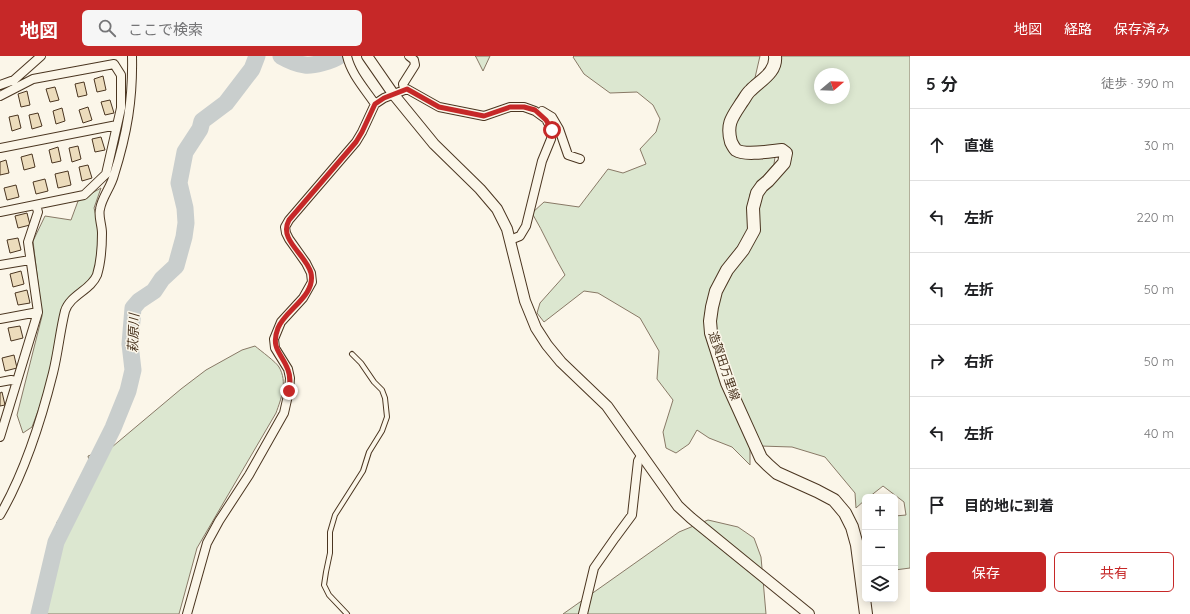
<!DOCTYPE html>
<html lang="ja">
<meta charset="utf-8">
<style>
:root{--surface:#fff;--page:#f6f6f6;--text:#202124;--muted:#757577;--line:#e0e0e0;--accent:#c62828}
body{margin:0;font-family:Quicksand,"Noto Sans JP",sans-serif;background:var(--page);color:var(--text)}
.controls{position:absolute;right:12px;bottom:12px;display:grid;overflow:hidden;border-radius:6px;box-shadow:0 2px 10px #0003}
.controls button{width:36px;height:36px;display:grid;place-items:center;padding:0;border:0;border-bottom:1px solid var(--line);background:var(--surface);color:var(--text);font:20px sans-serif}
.compass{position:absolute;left:814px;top:12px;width:36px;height:36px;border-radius:50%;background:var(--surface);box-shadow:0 2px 10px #0003;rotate:71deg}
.stop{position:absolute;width:12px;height:12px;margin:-9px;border:3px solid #c62828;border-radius:50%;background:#fff}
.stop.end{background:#c62828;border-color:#fff;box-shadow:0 1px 4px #0008}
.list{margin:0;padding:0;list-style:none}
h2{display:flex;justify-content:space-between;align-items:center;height:52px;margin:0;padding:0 16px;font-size:17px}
h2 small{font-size:13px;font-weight:400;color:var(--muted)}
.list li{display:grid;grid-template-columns:26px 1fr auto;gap:12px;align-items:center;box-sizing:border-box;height:72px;padding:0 16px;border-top:1px solid var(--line)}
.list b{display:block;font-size:15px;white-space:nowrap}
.list em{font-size:13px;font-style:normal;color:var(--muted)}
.actions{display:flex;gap:8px;padding:12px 16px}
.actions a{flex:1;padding:9px 0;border:1px solid var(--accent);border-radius:6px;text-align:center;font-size:14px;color:var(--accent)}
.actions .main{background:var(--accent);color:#fff}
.icon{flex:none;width:22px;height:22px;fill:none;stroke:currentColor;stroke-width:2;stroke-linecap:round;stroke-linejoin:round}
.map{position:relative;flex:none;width:910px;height:558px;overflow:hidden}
header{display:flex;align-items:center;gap:24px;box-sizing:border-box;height:56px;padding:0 20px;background:var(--accent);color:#fff}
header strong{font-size:19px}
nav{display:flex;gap:22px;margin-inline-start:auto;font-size:14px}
.search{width:280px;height:36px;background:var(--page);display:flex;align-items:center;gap:10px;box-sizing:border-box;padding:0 14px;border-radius:6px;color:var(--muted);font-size:15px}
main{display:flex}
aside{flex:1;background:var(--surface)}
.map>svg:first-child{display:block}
</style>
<header>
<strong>地図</strong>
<div class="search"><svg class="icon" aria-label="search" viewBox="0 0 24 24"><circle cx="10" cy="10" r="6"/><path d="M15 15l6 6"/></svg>ここで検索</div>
<nav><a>地図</a><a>経路</a><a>保存済み</a></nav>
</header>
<main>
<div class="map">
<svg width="910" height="558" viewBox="0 0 910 558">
<rect width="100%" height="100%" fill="#fbf6e9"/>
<path fill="#dce7d0" stroke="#887966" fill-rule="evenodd" d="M 475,0 L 490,0 L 483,15 L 476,1 Z
M 574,0 L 760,0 L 754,26 L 727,59 L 734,98 L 775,101 L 774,108 L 761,123 L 750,138 L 749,175 L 719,216 L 705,257 L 750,391 L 750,409 L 732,391 L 709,382 L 697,374 L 689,388 L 676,397 L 666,392 L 663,376 L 673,344 L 657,323 L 659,295 L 640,262 L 598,237 L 584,235 L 544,266 L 537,257 L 540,247 L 565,219 C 553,199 544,177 532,157 L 544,146 L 579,151 L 608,113 L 623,117 L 646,108 L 640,93 L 656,76 L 660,63 L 653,49 L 637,36 L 610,37 L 584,18 L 573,1 Z
M 778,0 L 910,0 L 910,512 L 895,514 L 895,460 L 906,459 L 904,446 L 883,430 L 869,441 L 865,441 L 865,444 L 856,452 L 855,437 L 825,401 L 792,391 L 760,390 L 731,325 L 715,277 L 714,266 L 720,236 L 731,217 L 756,152 L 760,139 L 787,109 L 772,92 L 738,91 L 733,70 ZM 820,18 L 844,18 L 844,42 L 820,42 Z
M 101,132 L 94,152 L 100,174 L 95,217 L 89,227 L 65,248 L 47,331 L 32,371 L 23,377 L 17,359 L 42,260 L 33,185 L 45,160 L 71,164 L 78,145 Z
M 255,290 C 261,295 276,306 279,311 C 288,326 281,343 276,357 L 197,492 L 179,558 L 41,558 L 57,466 L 93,422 L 88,400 L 112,391 L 181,333 L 206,314 L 242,294 Z
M 708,464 L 738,471 L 754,482 L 761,501 L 766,558 L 563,558 L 679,476 Z"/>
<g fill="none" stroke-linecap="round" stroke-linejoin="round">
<path stroke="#c9cecd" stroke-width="17" d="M 281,0 C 288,4 297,8 305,9 C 313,10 332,5 339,0
M 39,558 L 56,486 L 113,372 L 128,335 L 133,314 L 130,288 L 133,252 L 139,245 L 154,235 L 162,223 L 176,210 L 184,181 L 186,167 L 185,152 L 179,127 L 185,96 L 200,73 L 202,65 L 226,47 L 252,13 L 257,0"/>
</g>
<path fill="#ecdcbc" stroke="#4a3520" d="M 103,20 L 106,34 L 97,36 L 94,23 Z
M 84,26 L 87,39 L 78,41 L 75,28 Z
M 55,31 L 59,44 L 50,46 L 46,33 Z
M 27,35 L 30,49 L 21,51 L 18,38 Z
M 110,44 L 114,57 L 105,59 L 101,46 Z
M 88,51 L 92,64 L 83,67 L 79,54 Z
M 62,52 L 65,65 L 56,68 L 53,55 Z
M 38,57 L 42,70 L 32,73 L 29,59 Z
M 18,59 L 21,72 L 12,75 L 9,61 Z
M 101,81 L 105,94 L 95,96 L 92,83 Z
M 78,90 L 81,103 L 72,106 L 69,92 Z
M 58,91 L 61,105 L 52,107 L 49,94 Z
M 32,98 L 35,111 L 24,114 L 21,101 Z
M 6,104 L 9,117 L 0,119 L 0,106 Z
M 88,109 L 92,122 L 82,125 L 79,111 Z
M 68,115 L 71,129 L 58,132 L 55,118 Z
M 45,123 L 48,135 L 36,138 L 33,126 Z
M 16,129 L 19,141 L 7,144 L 4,132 Z
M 27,157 L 30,169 L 18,172 L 15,160 Z
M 18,182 L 21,194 L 10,197 L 7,184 Z
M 21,215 L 24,228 L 13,231 L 10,218 Z
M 27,234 L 30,247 L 18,249 L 15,237 Z
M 20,270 L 23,282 L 11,285 L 8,272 Z
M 14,299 L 17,312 L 5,315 L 2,302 Z
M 2,336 L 5,349 L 0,350 L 0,337 Z"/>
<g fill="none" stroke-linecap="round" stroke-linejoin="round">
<g stroke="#4a3520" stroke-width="6">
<path id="service" d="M 347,558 L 329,539 L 324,529 L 326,516 L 330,497 L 330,476 L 335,459 L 363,415 L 369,396 L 382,375 L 387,361 L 385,342 L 382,334 L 374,326 L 361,307 L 352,298"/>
</g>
<g stroke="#4a3520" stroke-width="10">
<path id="minor" d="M 0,29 L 14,24 L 41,0
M 404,33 L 403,28 L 415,9 L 414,4 L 409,0
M 0,40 L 33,23 L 114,8 L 121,19 L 121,52 L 106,118 L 84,139 L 0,156
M 375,48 L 384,42 L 407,33 L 439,51 L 484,60 L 510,51 L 524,51 L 535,55 L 546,63 L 552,74 L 551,83 L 542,105 L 526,170 L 520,180 L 510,184
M 542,55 L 552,61 L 559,73 L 568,99 L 580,103
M 0,92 L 117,69
M 0,209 L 30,204
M 0,263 L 38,256
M 0,326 L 11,324 L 16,325
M 0,381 L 38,256 L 28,186 L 38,156 L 36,149
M 0,459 C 25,416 41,365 53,317 C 58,297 60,275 65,255 C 70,239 91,234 97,219 C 101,206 102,190 102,177 C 102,169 98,160 100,153 C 102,141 111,131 114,119 C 127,78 133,43 132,0
M 187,558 L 207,487 L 219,465 L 249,419 L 284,357 L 289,335 L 290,322 L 288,313 L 275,292 L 274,283 L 281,266 L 303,242 L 312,226 L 311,217 L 306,207 L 289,183 L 286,177 L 285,171 L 289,164 L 356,86 L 362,76 L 375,48 C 365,33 351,18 347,0
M 583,558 L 594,512 L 615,482 L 632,459 L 638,405 L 642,398"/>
</g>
<g stroke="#4a3520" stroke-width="12">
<path id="tertiary" d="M 367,0 L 394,39 L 434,88 L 480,133 L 497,153 L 507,173 L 525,245 L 536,272 L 547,289 L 561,306 L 607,350 L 678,450 L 691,462 L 809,558"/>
</g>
<g stroke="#4a3520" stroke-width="14">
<path id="secondary" d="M 775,0 C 777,16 761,24 751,34 C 747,37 745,42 742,46 C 732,61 726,68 731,86 C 732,88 734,92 736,94 C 745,100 772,95 782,94 L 786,97 L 784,107 L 768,125 L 762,130 L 757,137 L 753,152 L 754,174 L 743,194 L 727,214 L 716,235 L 712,251 L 710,265 L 711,277 L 727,327 L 761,402 L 768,409 L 777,417 L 817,435 L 834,444 L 845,457 L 852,471 L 857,489 L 866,558"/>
</g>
<use href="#service" stroke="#fbf6e9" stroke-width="4"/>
<use href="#minor" stroke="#fbf6e9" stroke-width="8"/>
<use href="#tertiary" stroke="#fbf6e9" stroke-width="10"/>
<use href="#secondary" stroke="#fbf6e9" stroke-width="12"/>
</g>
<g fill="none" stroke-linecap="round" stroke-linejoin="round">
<path stroke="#c62828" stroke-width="5" d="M 289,335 C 290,328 291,321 288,314 C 282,297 270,293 278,272 C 285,254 316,240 311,217 C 306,198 278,184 289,164 L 356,86 L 362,76 L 375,48 L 384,42 L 407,33 L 439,51 L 484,60 L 510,51 L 524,51 L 535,54 L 546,64 L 552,74"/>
</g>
<g text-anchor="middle" stroke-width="3" stroke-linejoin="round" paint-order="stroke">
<g font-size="12" fill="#4a3520" stroke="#fbf6e9">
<text transform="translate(724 310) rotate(71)" y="4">造賀田万里線</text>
</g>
<g font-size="13" font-style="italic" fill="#4a3520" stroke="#fbf6e9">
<text transform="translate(133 277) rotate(-88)" y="5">萩原川</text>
</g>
</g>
</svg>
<div class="controls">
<button>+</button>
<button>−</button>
<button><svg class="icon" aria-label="layers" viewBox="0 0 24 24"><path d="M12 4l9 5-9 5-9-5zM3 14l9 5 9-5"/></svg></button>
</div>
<svg class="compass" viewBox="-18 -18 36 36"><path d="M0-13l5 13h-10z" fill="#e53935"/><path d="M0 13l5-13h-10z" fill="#757577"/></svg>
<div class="stop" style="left:552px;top:74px"></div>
<div class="stop end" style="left:289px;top:335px"></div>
</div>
<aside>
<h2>5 分<small>徒歩 · 390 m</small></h2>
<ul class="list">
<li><svg class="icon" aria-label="ahead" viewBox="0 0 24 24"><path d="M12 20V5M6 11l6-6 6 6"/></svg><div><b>直進</b></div><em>30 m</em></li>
<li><svg class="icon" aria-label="left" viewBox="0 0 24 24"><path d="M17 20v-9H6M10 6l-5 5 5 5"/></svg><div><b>左折</b></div><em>220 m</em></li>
<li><svg class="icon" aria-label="left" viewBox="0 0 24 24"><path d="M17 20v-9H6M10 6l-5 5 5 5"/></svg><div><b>左折</b></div><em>50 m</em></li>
<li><svg class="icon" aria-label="right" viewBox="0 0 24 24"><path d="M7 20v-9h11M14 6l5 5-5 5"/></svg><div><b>右折</b></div><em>50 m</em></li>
<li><svg class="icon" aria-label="left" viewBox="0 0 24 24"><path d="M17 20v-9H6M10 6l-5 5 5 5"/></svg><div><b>左折</b></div><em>40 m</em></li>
<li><svg class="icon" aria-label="arrive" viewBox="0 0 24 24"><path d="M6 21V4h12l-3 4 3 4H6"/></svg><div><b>目的地に到着</b></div></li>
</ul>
<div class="actions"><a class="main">保存</a><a>共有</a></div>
</aside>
</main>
